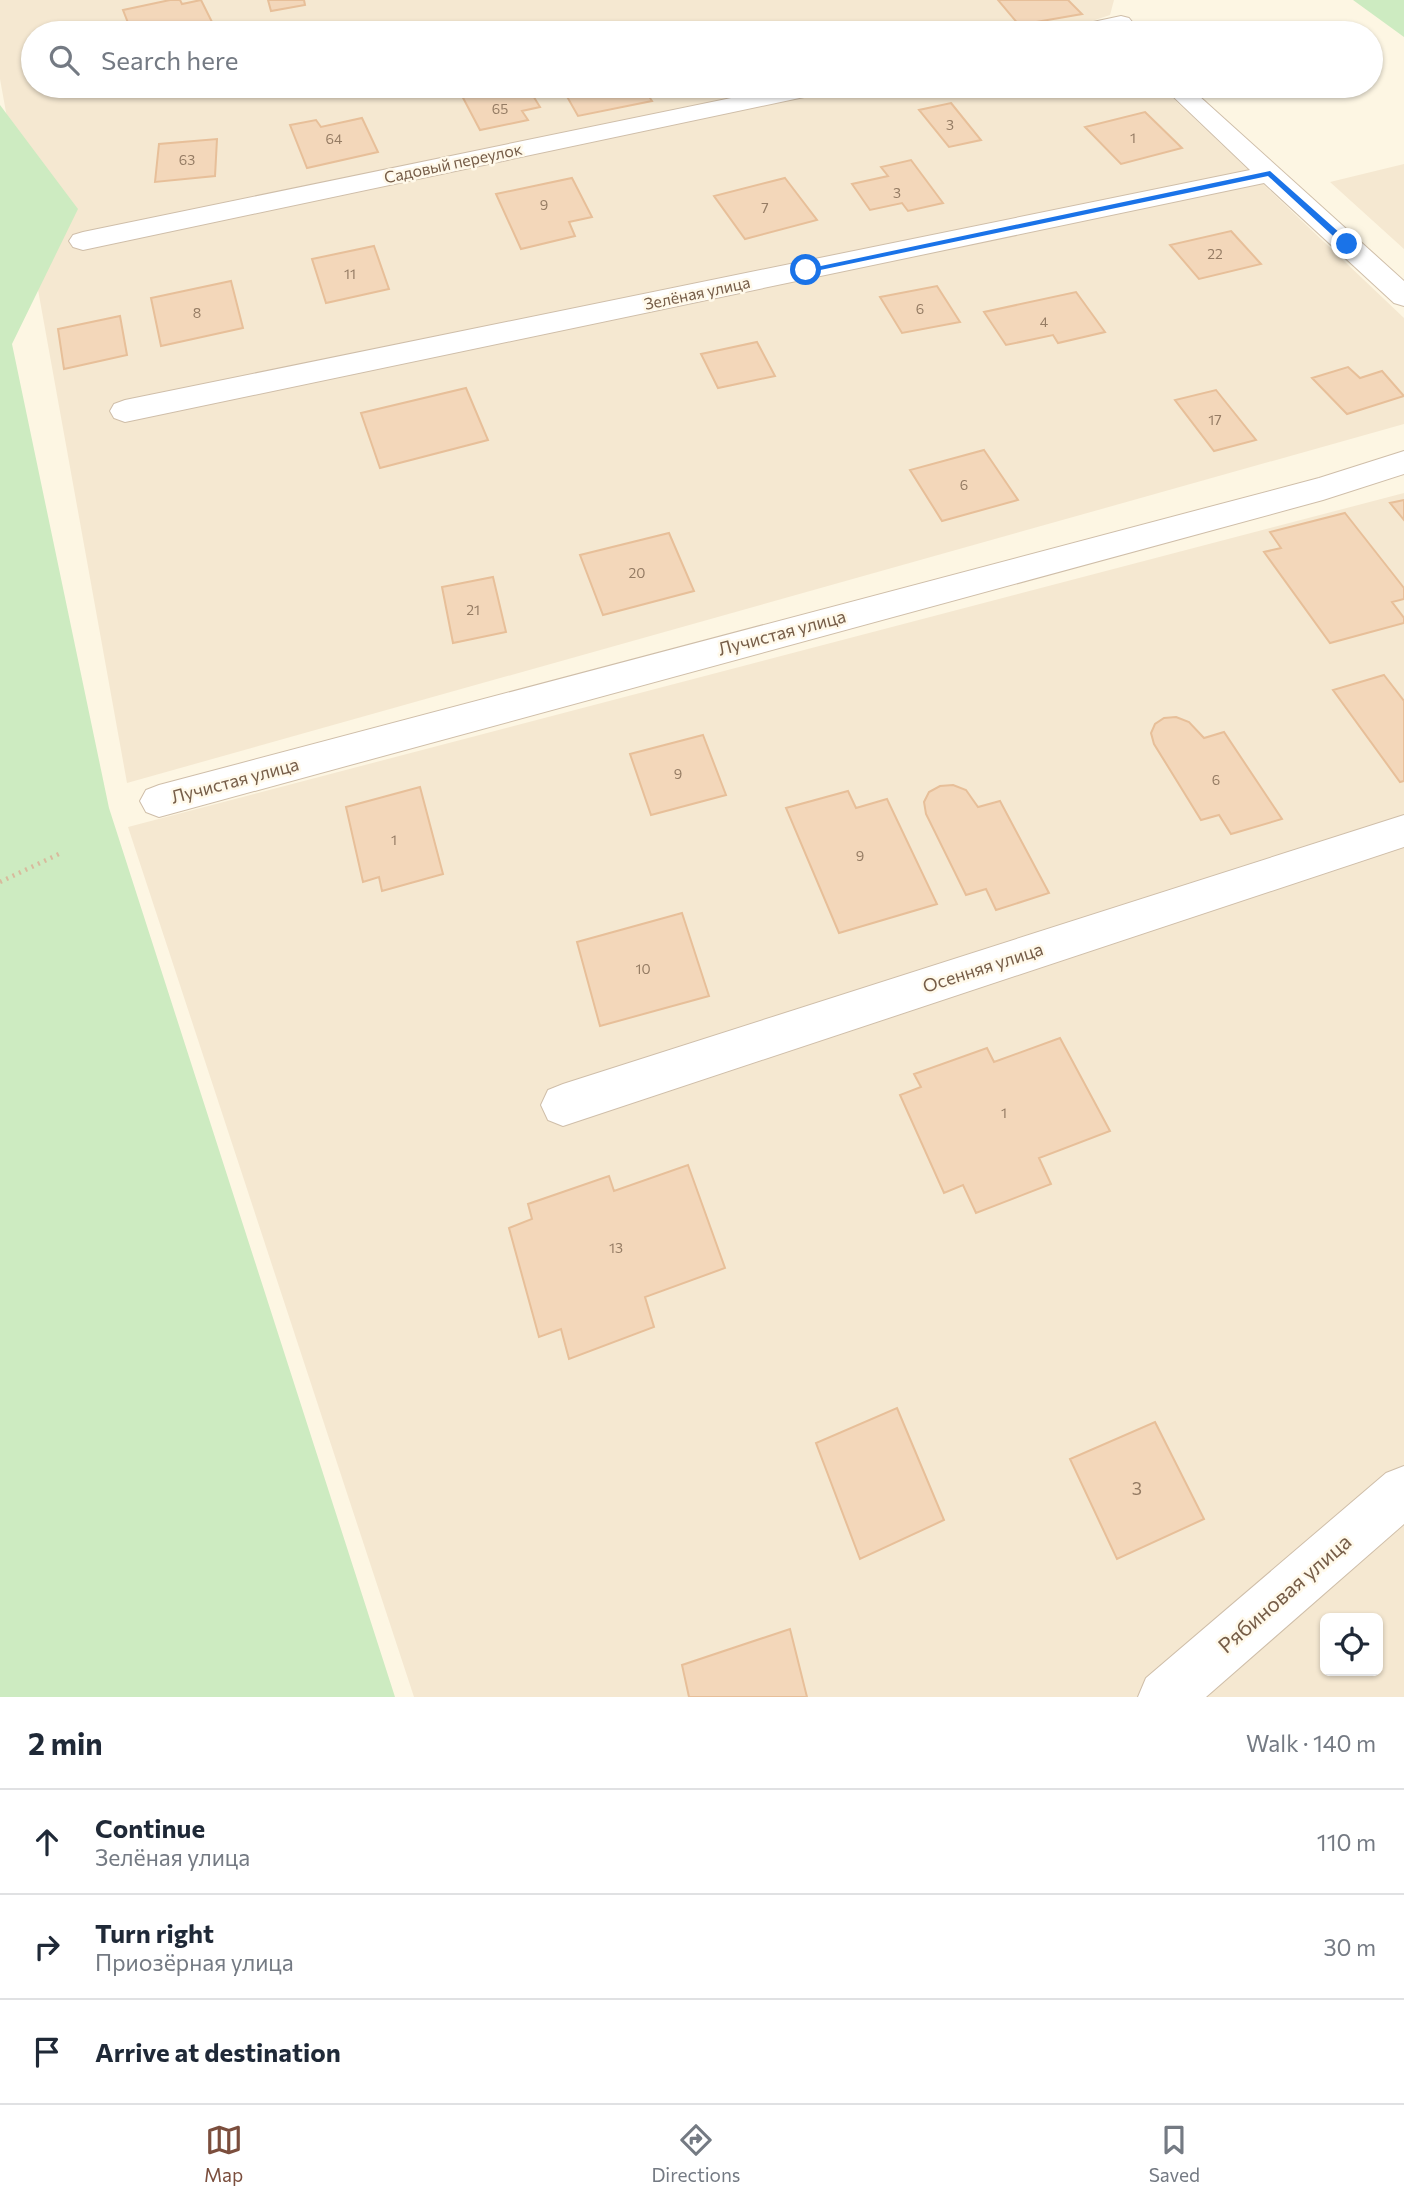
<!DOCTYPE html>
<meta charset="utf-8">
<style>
:root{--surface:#fff;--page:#f6f6f7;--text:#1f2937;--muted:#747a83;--line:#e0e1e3;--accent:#7b4e3d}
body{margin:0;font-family:Commissioner,sans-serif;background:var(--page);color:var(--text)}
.controls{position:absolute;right:21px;bottom:21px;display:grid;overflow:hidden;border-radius:10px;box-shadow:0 2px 5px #0004}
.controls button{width:63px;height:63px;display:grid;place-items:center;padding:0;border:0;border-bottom:2px solid var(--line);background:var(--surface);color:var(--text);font:35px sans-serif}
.stop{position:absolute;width:21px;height:21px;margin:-16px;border:5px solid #1a73e8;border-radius:50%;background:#fff}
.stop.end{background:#1a73e8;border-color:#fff;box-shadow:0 2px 7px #0008}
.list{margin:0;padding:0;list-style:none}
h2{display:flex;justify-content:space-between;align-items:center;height:91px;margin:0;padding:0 28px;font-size:30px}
h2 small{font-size:23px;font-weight:400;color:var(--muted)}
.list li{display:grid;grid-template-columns:46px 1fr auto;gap:21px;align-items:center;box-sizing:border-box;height:105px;padding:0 28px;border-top:2px solid var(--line)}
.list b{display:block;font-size:26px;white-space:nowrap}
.list p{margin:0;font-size:23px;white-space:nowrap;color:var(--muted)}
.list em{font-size:23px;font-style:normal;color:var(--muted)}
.icon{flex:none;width:38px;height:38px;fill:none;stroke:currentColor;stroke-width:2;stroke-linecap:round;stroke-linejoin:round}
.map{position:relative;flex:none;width:1404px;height:1697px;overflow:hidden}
.search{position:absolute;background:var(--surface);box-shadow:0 2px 5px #0004;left:21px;right:21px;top:21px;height:77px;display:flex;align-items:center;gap:18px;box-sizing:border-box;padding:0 24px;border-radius:38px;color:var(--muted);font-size:26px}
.sheet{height:406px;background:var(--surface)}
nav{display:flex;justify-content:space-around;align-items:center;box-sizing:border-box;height:98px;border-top:2px solid var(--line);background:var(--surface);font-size:19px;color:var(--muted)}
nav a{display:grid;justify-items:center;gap:4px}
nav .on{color:var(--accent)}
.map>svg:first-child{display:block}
</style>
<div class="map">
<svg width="1404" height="1697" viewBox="0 0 1404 1697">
<rect width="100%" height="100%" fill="#fdf6e3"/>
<path fill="#f5e8d1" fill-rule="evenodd" d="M 0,0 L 1114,0 L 1110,15 L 1092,21 L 1105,33 L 33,33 L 33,86 L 1160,86 L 1404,318 L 1404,424 L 127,783 L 0,79 Z
M 1404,164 L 1404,249 L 1330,182 Z
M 1404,493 L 1404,1697 L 414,1697 L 128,827 ZM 1325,1618 L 1378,1618 L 1378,1671 L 1325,1671 Z"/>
<path fill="#cdebc1" d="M 1353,0 L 1404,0 L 1404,37 Z
M 0,105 L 78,209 L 12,344 L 109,808 L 395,1697 L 0,1697 Z"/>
<path fill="#f3d7ba" stroke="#e7bf99" stroke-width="2" d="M 170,0 L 180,0 L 182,4 L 201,0 L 213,24 L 171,33 L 132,33 L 123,10 Z
M 268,0 L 304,0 L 305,5 L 271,11 Z
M 998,0 L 1068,0 L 1082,14 L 1019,25 Z
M 820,27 L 825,33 L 791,33 Z
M 506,86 L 527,86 L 540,107 L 522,111 L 528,120 L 480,130 L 461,94 Z
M 561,86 L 642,86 L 652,101 L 578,116 Z
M 951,103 L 981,140 L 949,147 L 919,110 Z
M 1145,112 L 1182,148 L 1121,164 L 1085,127 Z
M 362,118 L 378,152 L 307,168 L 290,125 L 316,120 L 321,127 Z
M 217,139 L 215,176 L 155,182 L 159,144 Z
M 911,160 L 943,203 L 908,211 L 902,203 L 870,210 L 852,184 L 888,176 L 881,167 Z
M 572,178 L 592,217 L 569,222 L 575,236 L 521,249 L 496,194 Z
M 785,178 L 817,220 L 745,239 L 714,196 Z
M 1231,231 L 1261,264 L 1199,279 L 1170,245 Z
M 374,246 L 389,289 L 326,303 L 312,259 Z
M 231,281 L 243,328 L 161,346 L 151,298 Z
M 937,286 L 960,322 L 902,333 L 880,297 Z
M 1076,292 L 1105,332 L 1058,343 L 1053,335 L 1006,345 L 984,312 Z
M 120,316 L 127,355 L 64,369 L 58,329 Z
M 757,342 L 775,376 L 718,388 L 701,354 Z
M 1348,367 L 1360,378 L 1382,371 L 1404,396 L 1347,414 L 1312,378 Z
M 466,388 L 488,440 L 380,468 L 361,413 Z
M 1216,390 L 1256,440 L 1214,451 L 1175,400 Z
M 984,450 L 1018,500 L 942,521 L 910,470 Z
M 1404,500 L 1404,520 L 1390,503 Z
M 1345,513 L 1404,588 L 1404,599 L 1392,602 L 1404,618 L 1404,623 L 1330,643 L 1264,552 L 1281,548 L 1270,532 Z
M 669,533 L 694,591 L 603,615 L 580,555 Z
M 493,577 L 506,632 L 453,643 L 442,587 Z
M 1384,675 L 1404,701 L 1404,781 L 1400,782 L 1333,690 Z
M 1176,717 L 1189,722 L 1204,738 L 1224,732 L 1282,819 L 1231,834 L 1219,815 L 1201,820 L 1154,744 L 1151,733 L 1155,724 L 1164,718 Z
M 703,735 L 726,795 L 651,815 L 630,754 Z
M 953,785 L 966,790 L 978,807 L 1000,801 L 1049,893 L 996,910 L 986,889 L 966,895 L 926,814 L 924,802 L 929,792 L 940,786 Z
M 420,787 L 443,874 L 382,891 L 379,877 L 363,882 L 346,807 Z
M 848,791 L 856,808 L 887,799 L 937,904 L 839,933 L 786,808 Z
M 682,913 L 709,996 L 600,1026 L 577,942 Z
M 1060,1038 L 1110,1131 L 1039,1158 L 1051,1184 L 976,1213 L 963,1185 L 944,1193 L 900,1095 L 921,1087 L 914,1074 L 987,1048 L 994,1062 Z
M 688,1165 L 725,1268 L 645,1297 L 654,1327 L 569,1359 L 561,1329 L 539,1337 L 509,1228 L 532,1219 L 528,1204 L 609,1176 L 614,1191 Z
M 897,1408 L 944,1520 L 860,1559 L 816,1443 Z
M 1155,1422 L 1204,1519 L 1117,1559 L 1070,1459 Z
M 790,1629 L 807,1697 L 689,1697 L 682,1665 Z"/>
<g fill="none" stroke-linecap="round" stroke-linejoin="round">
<g stroke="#cfbea9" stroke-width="2">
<path id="street" d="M 1121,16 L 1129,18 L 1133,23 L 1129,28 L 1106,33 L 1061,33 L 1065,28 Z
M 789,86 L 835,86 L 832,91 L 823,93 L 83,250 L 73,247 L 69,241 L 73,235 L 83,232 Z
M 1162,86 L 1188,86 L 1404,281 L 1404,306 L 1394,303 L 1264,183 L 125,422 L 114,418 L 110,411 L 114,404 L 125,400 L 1250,170 Z
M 1404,451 L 1404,474 L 1323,500 L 159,817 L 146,812 L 140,801 L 146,790 L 159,785 L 1319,478 Z
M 1404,815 L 1404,847 L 563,1126 L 548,1120 L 541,1105 L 548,1090 L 563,1084 Z
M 1404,1466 L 1404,1524 L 1206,1697 L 1138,1697 L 1146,1678 L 1386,1473 Z"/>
</g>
<path stroke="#d8ba9d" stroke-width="4.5" stroke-dasharray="2 5" stroke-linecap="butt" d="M 0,882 L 61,853"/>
<use href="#street" fill="#fff" fill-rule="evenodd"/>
</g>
<path fill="#1a73e8" d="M 1270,171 L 1350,242 L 1350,246 L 1344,246 L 1268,176 L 806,273 L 802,270 Z"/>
<g text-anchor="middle" stroke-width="5" stroke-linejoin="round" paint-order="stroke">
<g font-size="14" fill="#957c64">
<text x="500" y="114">65</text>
<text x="950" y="130">3</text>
<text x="1133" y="143">1</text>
<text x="334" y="144">64</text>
<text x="187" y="165">63</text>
<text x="897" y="198">3</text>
<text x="544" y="210">9</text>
<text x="765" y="213">7</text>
<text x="1215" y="259">22</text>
<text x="350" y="279">11</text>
<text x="920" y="314">6</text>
<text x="197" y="318">8</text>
<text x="1044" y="327">4</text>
<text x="1215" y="425">17</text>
<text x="964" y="490">6</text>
<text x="637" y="578">20</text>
<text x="473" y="615">21</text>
<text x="678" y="779">9</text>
<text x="1216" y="785">6</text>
<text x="394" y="845">1</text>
<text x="860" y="861">9</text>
<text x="643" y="974">10</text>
<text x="1004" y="1118">1</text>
<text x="616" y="1253">13</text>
</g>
<g font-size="16" fill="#765d48" stroke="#fff9ea">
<text transform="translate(453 163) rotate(-12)" y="6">Садовый переулок</text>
<text transform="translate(697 293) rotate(-12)" y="6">Зелёная улица</text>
</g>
<g font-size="18" fill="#765d48" stroke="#fff9ea">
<text transform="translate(782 633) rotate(-15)" y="6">Лучистая улица</text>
<text transform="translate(235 781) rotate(-15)" y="6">Лучистая улица</text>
<text transform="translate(983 968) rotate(-18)" y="6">Осенняя улица</text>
</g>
<g font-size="18" fill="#957c64">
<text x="1137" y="1495">3</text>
</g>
<g font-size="21" fill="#765d48" stroke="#fff9ea">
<text transform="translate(1285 1594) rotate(-41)" y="7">Рябиновая улица</text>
</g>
</g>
</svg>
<div class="controls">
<button><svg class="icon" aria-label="locate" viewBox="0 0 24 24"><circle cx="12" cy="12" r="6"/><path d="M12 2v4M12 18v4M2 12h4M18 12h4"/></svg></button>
</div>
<div class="stop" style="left:806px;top:270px"></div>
<div class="stop end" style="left:1347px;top:244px"></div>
<div class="search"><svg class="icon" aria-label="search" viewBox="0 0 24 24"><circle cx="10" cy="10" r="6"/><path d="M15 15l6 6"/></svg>Search here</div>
</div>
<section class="sheet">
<h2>2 min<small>Walk · 140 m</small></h2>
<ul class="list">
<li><svg class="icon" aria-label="ahead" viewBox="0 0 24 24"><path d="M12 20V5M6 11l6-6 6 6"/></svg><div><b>Continue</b><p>Зелёная улица</p></div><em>110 m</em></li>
<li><svg class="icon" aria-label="right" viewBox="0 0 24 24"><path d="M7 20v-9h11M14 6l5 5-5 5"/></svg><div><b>Turn right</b><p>Приозёрная улица</p></div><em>30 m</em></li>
<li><svg class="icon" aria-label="arrive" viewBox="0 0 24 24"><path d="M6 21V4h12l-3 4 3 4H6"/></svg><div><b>Arrive at destination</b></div></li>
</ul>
</section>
<nav>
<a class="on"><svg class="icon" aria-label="map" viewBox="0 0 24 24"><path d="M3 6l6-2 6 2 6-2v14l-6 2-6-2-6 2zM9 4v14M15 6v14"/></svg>Map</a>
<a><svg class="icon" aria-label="directions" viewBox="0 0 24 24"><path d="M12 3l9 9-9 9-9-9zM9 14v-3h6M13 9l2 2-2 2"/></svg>Directions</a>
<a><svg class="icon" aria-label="saved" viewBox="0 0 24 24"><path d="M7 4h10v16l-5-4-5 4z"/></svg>Saved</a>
</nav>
